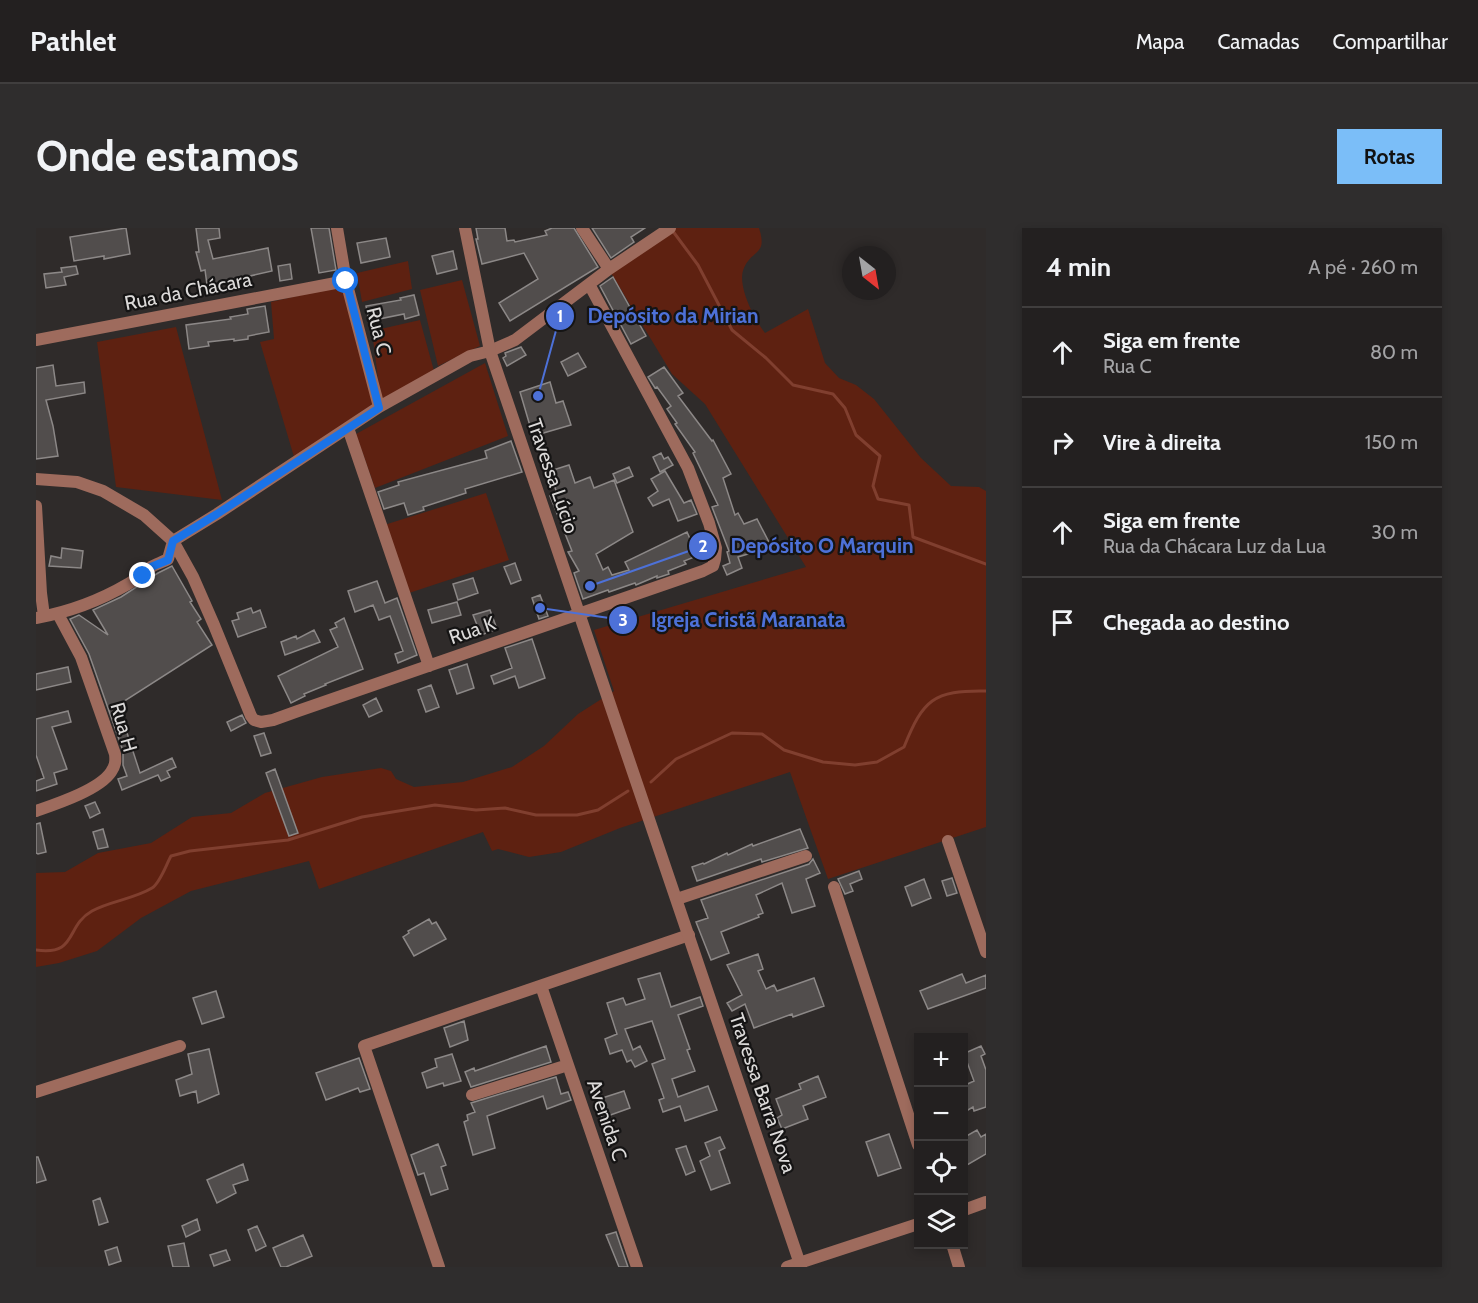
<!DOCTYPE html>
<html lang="pt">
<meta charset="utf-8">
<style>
:root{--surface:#232020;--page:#2f2d2d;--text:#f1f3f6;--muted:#a3a3a5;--line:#403e3e;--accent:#7bbef8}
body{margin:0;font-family:Cabin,sans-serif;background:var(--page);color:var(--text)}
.controls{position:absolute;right:18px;bottom:18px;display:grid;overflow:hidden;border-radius:0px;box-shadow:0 3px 9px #0003}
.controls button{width:54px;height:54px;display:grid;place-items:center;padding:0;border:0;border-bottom:2px solid var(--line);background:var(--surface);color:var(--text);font:30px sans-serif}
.compass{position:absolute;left:806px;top:18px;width:54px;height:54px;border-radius:50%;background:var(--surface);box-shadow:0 3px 9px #0003;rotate:149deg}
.stop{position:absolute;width:18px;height:18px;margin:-14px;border:4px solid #1a73e8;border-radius:50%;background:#fff}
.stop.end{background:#1a73e8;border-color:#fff;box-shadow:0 2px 6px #0008}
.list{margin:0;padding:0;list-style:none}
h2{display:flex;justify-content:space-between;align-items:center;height:78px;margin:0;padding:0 24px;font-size:26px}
h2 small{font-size:20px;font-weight:400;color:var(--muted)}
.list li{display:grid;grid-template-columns:39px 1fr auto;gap:18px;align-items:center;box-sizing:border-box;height:90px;padding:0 24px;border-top:2px solid var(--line)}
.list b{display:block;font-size:22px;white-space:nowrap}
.list p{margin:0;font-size:20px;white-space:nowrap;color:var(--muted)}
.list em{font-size:20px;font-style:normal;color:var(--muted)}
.icon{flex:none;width:33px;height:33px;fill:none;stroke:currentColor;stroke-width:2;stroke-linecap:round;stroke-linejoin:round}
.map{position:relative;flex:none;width:950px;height:1039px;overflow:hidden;border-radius:0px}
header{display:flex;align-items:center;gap:36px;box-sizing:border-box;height:84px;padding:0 30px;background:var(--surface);border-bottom:2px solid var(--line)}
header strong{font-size:28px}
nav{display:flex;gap:33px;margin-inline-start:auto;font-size:21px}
.intro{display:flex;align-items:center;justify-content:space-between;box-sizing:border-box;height:144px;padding:0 36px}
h1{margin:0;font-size:42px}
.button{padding:15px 27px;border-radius:0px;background:var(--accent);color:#111;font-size:21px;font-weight:700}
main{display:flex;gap:36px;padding:0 36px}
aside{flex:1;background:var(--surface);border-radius:0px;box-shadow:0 3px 9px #0003}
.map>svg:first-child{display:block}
</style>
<header>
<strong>Pathlet</strong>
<nav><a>Mapa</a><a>Camadas</a><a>Compartilhar</a></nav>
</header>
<div class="intro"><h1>Onde estamos</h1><a class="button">Rotas</a></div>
<main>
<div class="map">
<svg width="950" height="1039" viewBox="0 0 950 1039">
<rect width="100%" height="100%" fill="#2f2b2a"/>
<path fill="#5e2111" d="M 626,0 L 723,0 C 732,28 716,21 708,40 C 700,57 719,92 729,105 L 772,81 L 789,135 L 803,150 L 820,157 L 838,171 L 885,230 L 915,258 L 943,259 L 950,263 L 950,599 L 792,651 L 754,544 L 584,600 L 525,624 L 493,629 L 462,621 L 456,623 L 447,604 L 283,661 L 273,633 L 155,663 L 105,690 L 61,723 L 23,735 L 0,739 L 0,645 L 29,644 L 62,625 L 115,615 L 156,589 L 195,585 L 229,565 L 286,549 L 345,540 L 355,543 L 360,551 L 378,559 L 427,554 L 476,539 L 508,518 L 542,486 L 578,463 L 558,402 L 770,339 L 669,176 L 636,146 L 575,45 Z
M 372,33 L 376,61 L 326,74 L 321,45 Z
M 426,52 L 444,118 L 402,138 L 384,62 Z
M 308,57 L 338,177 L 258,229 L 224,114 L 238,111 L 235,74 Z
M 384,92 L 398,143 L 345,174 L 336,103 Z
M 140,99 L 186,272 L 80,259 L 61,114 Z
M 449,135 L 472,208 L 339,260 L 320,206 Z
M 450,265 L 473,332 L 370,366 L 345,298 Z"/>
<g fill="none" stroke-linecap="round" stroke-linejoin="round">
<path stroke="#803f2f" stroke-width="3" d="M 636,2 L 662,37 L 696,102 L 730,130 L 757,157 L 797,166 L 809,180 L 820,207 L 844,228 L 837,258 L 842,271 L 873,277 L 877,309 L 950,336
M 615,554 L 640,531 L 696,505 L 726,506 L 748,522 L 787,534 L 819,537 L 841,534 L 868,519 C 887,472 897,462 950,463
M 0,722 C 42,728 29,698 56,683 C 74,673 98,671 116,660 C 124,655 130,637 135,628 L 154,623 L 252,612 L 326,589 L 399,577 L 440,582 L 469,580 L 500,587 L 541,587 L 562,582 L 592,563"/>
</g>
<path fill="#514d4c" stroke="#8c8887" stroke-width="1.5" d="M 90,0 L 94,26 L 68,31 L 68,28 L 38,33 L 34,9 Z
M 160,0 L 183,0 L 184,10 L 172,12 L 177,31 L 232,20 L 236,43 L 183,55 L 184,62 L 172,64 L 169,42 L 165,43 L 160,24 L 163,24 Z
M 275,0 L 293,0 L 300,42 L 283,45 Z
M 440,0 L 469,0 L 471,13 L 478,12 L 479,14 L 511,7 L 509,3 L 516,0 L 538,0 L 562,39 L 474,93 L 463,75 L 502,51 L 488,25 L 446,36 L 440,11 L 442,11 Z
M 556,0 L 609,0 L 595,9 L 598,14 L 575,30 Z
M 350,10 L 354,29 L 325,35 L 321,15 Z
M 417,23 L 421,41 L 401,46 L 396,28 Z
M 254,36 L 256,51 L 244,53 L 242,38 Z
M 40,38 L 42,46 L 28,49 L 30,57 L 10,60 L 8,46 L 26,44 L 25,40 Z
M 577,49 L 610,108 L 595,116 L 564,58 Z
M 378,67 L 383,87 L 369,91 L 368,86 L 333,93 L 330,78 L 365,72 L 364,70 Z
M 229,78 L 233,104 L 212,108 L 212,111 L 198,113 L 198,111 L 172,114 L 173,118 L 153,121 L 150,97 L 195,91 L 194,89 L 212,86 L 211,81 Z
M 485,119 L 490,127 L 471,138 L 467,130 L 470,128 L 469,125 Z
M 542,125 L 550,139 L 532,148 L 525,134 Z
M 17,137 L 20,158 L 48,154 L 49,165 L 10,172 L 17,198 L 22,228 L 0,231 L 0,140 Z
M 628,139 L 647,165 L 642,168 L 676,213 L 677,212 L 695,246 L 687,250 L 699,287 L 702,285 L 708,296 L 721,291 L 736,320 L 724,327 L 722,323 L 702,329 L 706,340 L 691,347 L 687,338 L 694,335 L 691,324 L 693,323 L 676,279 L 682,277 L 657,225 L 659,224 L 639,196 L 641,195 L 631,181 L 635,178 L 621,159 L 619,160 L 612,149 Z
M 514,154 L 520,175 L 527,173 L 535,197 L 497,208 L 484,164 Z
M 475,213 L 486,244 L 429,261 L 430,265 L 387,279 L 388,282 L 372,287 L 368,275 L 348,281 L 342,264 L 363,257 L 362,254 L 451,230 L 449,223 Z
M 625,225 L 628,231 L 632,229 L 637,237 L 624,244 L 617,229 Z
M 533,237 L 539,255 L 554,249 L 558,260 L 578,252 L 597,304 L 560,326 L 567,342 L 572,339 L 576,347 L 593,342 L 589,334 L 651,304 L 655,313 L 662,310 L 668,325 L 648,333 L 650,336 L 632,343 L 633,346 L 621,350 L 621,348 L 600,357 L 599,355 L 573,364 L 572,362 L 547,371 L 538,345 L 543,343 L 532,324 L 536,323 L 514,268 L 521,266 L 514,243 Z
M 593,239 L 597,248 L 581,255 L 577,246 Z
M 629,243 L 648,275 L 655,272 L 661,286 L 642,293 L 633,271 L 617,278 L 612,270 L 622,263 L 615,251 Z
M 26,320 L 47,323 L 45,340 L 13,338 L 15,328 L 25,330 Z
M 479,335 L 485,352 L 475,356 L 468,339 Z
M 136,338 L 156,373 L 154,374 L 165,391 L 161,394 L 176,417 L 82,477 L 104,545 L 136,530 L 140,539 L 131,543 L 134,549 L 125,553 L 122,547 L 86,562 L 82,551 L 91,548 L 87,537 L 87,523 L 53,426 L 34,391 L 43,387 L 72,407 L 57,382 L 85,369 L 122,345 Z
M 437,350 L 442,365 L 422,372 L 417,356 Z
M 341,353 L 349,375 L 361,370 L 381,427 L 362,435 L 359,426 L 367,423 L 354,388 L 343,392 L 337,377 L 319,384 L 312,363 Z
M 504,367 L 512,388 L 503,391 L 496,370 Z
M 421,374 L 425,387 L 396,395 L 392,382 Z
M 215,380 L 217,385 L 224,382 L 230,399 L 202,409 L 196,393 L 203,391 L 201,385 Z
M 454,382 L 461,401 L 445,407 L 437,387 Z
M 308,390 L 327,441 L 289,456 L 290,457 L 268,466 L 269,468 L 255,475 L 242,448 L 302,419 L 294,402 L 301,399 L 299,395 Z
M 278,402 L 284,414 L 249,427 L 245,414 L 260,408 L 261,411 Z
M 496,411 L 509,450 L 483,460 L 479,448 L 458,456 L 455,448 L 476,440 L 469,420 Z
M 431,436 L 438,460 L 421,466 L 413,442 Z
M 32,439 L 35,454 L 0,462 L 0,446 Z
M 395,457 L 403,479 L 390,484 L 382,462 Z
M 340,470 L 346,483 L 333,489 L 327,477 Z
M 32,483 L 35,494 L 16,499 L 31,541 L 18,545 L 21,556 L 0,563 L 0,553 L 8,550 L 0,527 L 0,491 Z
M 206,487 L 210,495 L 195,503 L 191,494 Z
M 228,505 L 235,525 L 225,528 L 218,508 Z
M 239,541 L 262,605 L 253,608 L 230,545 Z
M 59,574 L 64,585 L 54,590 L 49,578 Z
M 4,595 L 10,624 L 2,626 L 0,625 L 0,596 Z
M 67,601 L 72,619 L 62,621 L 57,604 Z
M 764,601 L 772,620 L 726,634 L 725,631 L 661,653 L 656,639 L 667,635 L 668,636 L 691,625 L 692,627 L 716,616 L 717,618 Z
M 777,631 L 784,645 L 770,651 L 779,678 L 756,685 L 746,655 L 720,667 L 727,685 L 722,687 L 723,689 L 685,704 L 693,725 L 675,732 L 660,694 L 672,690 L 665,672 L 773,636 Z
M 823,643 L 826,651 L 814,656 L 817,663 L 809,666 L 802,651 Z
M 916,650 L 921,665 L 911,668 L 906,653 Z
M 888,651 L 895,670 L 876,678 L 869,659 Z
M 393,691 L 396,696 L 400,694 L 410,711 L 378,728 L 367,709 L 373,705 L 372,703 Z
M 722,726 L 727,741 L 722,743 L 730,761 L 738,757 L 741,763 L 778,750 L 788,778 L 757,789 L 756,786 L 718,800 L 709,776 L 696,783 L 691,775 L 706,767 L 691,737 Z
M 624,745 L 635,779 L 664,769 L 667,778 L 642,787 L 654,821 L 651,822 L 659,843 L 636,851 L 642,869 L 672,858 L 681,882 L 649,893 L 644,878 L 627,884 L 623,872 L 628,870 L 616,836 L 629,831 L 616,793 L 589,801 L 597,822 L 604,818 L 611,833 L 599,839 L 595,832 L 591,834 L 586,822 L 574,826 L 569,811 L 581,806 L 571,775 L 587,770 L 590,777 L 609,771 L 602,751 Z
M 926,746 L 930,755 L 950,747 L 950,760 L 892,781 L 884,763 Z
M 180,763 L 188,789 L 166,796 L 157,770 Z
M 428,793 L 432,812 L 414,819 L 408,800 Z
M 510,818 L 515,834 L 435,859 L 429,844 L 438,840 L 439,843 Z
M 945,818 L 949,826 L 945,828 L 950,842 L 950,879 L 938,883 L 937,879 L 927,885 L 927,858 L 938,853 L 931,834 L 927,836 L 927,826 Z
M 173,821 L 183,866 L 162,875 L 160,863 L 144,868 L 140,852 L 156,846 L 152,826 Z
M 416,826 L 425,853 L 408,858 L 407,855 L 391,860 L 386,845 L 401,839 L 399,831 Z
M 323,830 L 334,861 L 324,864 L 322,860 L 290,872 L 280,845 Z
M 782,848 L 790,869 L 767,878 L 772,891 L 746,901 L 741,890 L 746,887 L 740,871 L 765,861 L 763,856 Z
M 520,849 L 525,866 L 532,864 L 535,872 L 511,881 L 507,868 L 451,888 L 459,920 L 437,927 L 428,894 L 432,892 L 431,887 L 439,884 L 435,875 Z
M 588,863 L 594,880 L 566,890 L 560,872 Z
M 941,902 L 945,909 L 950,906 L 950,926 L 931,937 L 927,931 L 927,910 Z
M 853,906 L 865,940 L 842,948 L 830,914 Z
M 684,909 L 689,920 L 683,923 L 694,955 L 675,962 L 664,933 L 674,928 L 669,915 Z
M 402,916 L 410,937 L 405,939 L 412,961 L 395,967 L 388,945 L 382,947 L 375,927 Z
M 650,918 L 659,943 L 650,947 L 640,921 Z
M 0,929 L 2,929 L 10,952 L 0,955 Z
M 207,936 L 212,952 L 197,957 L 200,965 L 181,975 L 171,952 Z
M 64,970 L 72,994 L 63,997 L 57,973 Z
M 161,991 L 164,1002 L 150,1009 L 146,998 Z
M 221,998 L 230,1018 L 220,1023 L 212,1002 Z
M 580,1004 L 584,1016 L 592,1039 L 583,1039 L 570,1007 Z
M 267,1007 L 276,1028 L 250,1039 L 245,1039 L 237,1020 Z
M 148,1015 L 153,1039 L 137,1039 L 132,1018 Z
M 81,1019 L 85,1033 L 73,1037 L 69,1023 Z
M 190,1022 L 194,1032 L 178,1038 L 174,1027 Z"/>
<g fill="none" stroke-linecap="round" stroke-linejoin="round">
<path stroke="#9e6b5d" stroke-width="12" d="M 301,0 L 310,53 L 343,179
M 546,0 L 573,41
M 0,112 L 310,53
M 312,200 L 393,438
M 0,251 L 41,254 L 67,263 L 108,287 L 137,313 L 157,349 L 178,397 L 215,488 L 218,492 L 225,494 L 237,492 L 262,483 L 667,343 L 677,338 L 679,331 L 680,320 L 673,295 L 652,240 L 553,56
M 0,278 L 5,365 L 8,388
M 137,313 L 181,286 L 343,179 L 434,128 L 454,123 L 479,112 L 573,41 L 634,0
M 0,390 C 33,384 63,373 92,356 C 101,351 107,345 115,339 C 120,336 127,334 132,331 L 137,313
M 0,583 C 20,576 63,562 75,544 C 79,538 80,534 79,526 L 45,429 L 22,386
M 912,613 L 950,724
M 798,659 L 882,917
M 641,671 L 770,628
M 505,758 L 601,1039
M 0,864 L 144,818
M 436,867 L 532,837
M 928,982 L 950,974
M 916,1016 L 923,1039
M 403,1039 L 328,818 L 653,707
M 751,1039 L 882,996"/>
<path stroke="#9e6b5d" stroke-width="12" d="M 429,0 L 454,123 L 765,1039"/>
</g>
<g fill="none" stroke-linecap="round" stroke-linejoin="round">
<path stroke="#1a73e8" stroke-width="8" d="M 107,348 L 115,339 L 132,332 L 137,313 L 181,286 L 343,180 L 310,53"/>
</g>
<g text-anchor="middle" stroke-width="4.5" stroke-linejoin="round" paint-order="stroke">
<g font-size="20" fill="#dcdad9" stroke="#151414">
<text transform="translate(152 63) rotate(-11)" y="7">Rua da Chácara</text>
<text transform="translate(343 103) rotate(76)" y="7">Rua C</text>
<text transform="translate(517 248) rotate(71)" y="7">Travessa Lúcio</text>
<text transform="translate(436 402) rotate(-19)" y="7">Rua K</text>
<text transform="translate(88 499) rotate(74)" y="7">Rua H</text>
<text transform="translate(727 865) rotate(71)" y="7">Travessa Barra Nova</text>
<text transform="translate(571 892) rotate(71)" y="7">Avenida C</text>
</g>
</g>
<path fill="none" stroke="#4d71d8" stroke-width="2" d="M502 168L524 88M554 358L667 318M504 380L587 392"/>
<g fill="#4d71d8" stroke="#151414" stroke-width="2">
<circle cx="502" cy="168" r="6"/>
<circle cx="554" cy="358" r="6"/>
<circle cx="504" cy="380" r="6"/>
<circle cx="524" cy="88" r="15"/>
<circle cx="667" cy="318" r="15"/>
<circle cx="587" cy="392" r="15"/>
</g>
<g font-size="18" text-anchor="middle" font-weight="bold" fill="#fff">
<text x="524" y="94">1</text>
<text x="667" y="324">2</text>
<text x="587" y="398">3</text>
</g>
<g font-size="21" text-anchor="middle" font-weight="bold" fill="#4d71d8" stroke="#151414" stroke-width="4.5" stroke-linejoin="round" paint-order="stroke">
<text x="637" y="95">Depósito da Mirian</text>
<text x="786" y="325">Depósito O Marquin</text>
<text x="712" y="399">Igreja Cristã Maranata</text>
</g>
</svg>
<div class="controls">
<button>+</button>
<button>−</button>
<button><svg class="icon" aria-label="locate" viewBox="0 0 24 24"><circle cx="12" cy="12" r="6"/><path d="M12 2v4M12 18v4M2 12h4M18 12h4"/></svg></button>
<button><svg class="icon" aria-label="layers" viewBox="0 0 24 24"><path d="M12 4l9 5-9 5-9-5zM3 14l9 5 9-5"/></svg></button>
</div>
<svg class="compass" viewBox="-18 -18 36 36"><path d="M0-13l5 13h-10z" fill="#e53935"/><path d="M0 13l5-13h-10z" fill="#a3a3a5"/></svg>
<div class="stop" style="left:310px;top:53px"></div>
<div class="stop end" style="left:107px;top:348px"></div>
</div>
<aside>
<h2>4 min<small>A pé · 260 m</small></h2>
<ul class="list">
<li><svg class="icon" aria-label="ahead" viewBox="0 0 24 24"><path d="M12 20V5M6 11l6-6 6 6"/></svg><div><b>Siga em frente</b><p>Rua C</p></div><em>80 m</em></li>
<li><svg class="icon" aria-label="right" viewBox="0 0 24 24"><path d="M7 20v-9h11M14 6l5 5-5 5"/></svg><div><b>Vire à direita</b></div><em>150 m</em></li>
<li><svg class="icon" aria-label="ahead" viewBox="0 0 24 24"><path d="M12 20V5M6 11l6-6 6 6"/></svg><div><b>Siga em frente</b><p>Rua da Chácara Luz da Lua</p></div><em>30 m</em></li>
<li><svg class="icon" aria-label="arrive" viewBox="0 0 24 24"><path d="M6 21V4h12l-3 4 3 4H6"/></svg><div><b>Chegada ao destino</b></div></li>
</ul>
</aside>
</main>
